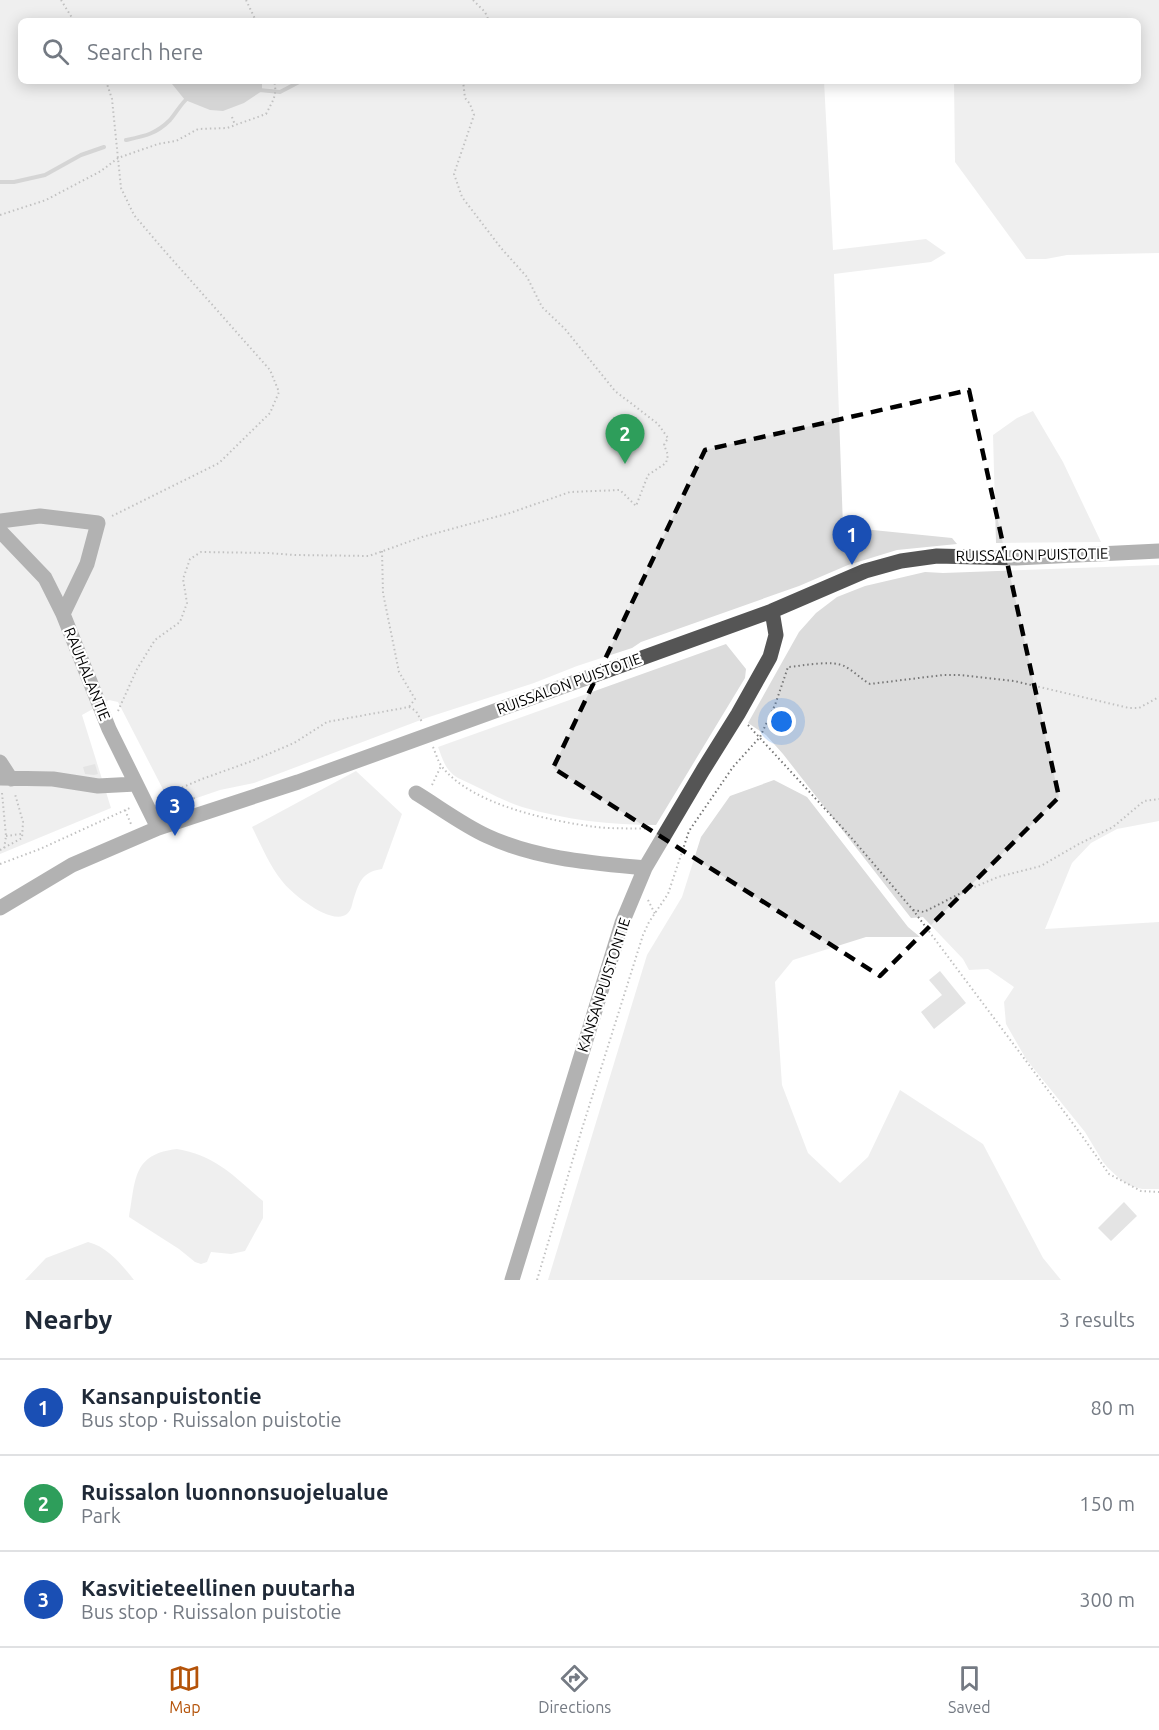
<!DOCTYPE html>
<meta charset="utf-8">
<style>
:root{--surface:#fff;--page:#f6f6f7;--text:#1f2937;--muted:#747a83;--line:#e0e1e3;--accent:#b45309}
body{margin:0;font-family:Ubuntu,sans-serif;background:var(--page);color:var(--text)}
.you{position:absolute;left:782px;top:722px;width:21px;height:21px;margin:-15px;border:4px solid #fff;border-radius:50%;background:#1a73e8;box-shadow:0 0 0 9px #1a73e833}
.badge{display:grid;place-items:center;width:39px;height:39px;border-radius:50%;background:var(--accent);color:#fff;font-size:20px;font-weight:700}
.pin{position:absolute;translate:-50% -50px;filter:drop-shadow(0 2px 3px #0008)}
.pin::after{content:'';position:absolute;top:32px;width:21px;height:18px;background:inherit;clip-path:polygon(0 0,100% 0,50% 100%)}
.list{margin:0;padding:0;list-style:none}
h2{display:flex;justify-content:space-between;align-items:center;height:78px;margin:0;padding:0 24px;font-size:26px}
h2 small{font-size:20px;font-weight:400;color:var(--muted)}
.list li{display:grid;grid-template-columns:39px 1fr auto;gap:18px;align-items:center;box-sizing:border-box;height:96px;padding:0 24px;border-top:2px solid var(--line)}
.list b{display:block;font-size:22px;white-space:nowrap}
.list p{margin:0;font-size:20px;white-space:nowrap;color:var(--muted)}
.list em{font-size:20px;font-style:normal;color:var(--muted)}
.icon{flex:none;width:33px;height:33px;fill:none;stroke:currentColor;stroke-width:2;stroke-linecap:round;stroke-linejoin:round}
.map{position:relative;flex:none;width:1159px;height:1280px;overflow:hidden}
.search{position:absolute;background:var(--surface);box-shadow:0 3px 15px #0003;left:18px;right:18px;top:18px;height:66px;display:flex;align-items:center;gap:15px;box-sizing:border-box;padding:0 21px;border-radius:9px;color:var(--muted);font-size:22px}
.sheet{height:366px;background:var(--surface)}
nav{display:flex;justify-content:space-around;align-items:center;box-sizing:border-box;height:84px;border-top:2px solid var(--line);background:var(--surface);font-size:16px;color:var(--muted)}
nav a{display:grid;justify-items:center;gap:3px}
nav .on{color:var(--accent)}
.map>svg:first-child{display:block}
</style>
<div class="map">
<svg width="1159" height="1280" viewBox="0 0 1159 1280">
<rect width="100%" height="100%" fill="#fff"/>
<path fill="#dcdcdc" d="M 0,0 L 1159,0 L 1159,253 L 1067,255 L 1046,259 L 1026,259 L 955,162 L 954,81 L 1138,81 L 1138,21 L 21,21 L 21,81 L 824,81 L 833,250 L 926,239 L 946,253 L 931,262 L 834,274 L 843,527 L 952,538 L 957,544 L 897,550 L 848,565 L 799,586 L 641,642 L 632,648 L 577,666 L 534,683 L 426,718 L 254,783 L 220,790 L 188,801 L 168,799 L 118,702 L 109,700 L 82,715 L 111,808 L 0,854 Z
M 1033,411 L 1063,462 L 1101,542 L 996,543 L 993,435 L 1017,418 Z
M 1159,565 L 1159,821 L 1117,829 L 1091,843 L 1072,863 L 1045,929 L 1159,922 L 1159,1189 L 1142,1189 L 1131,1186 L 1121,1180 L 1108,1168 L 1103,1162 L 1085,1132 L 1026,1059 L 1006,1024 L 1004,1002 L 1014,987 L 988,969 L 969,970 L 963,959 L 923,917 L 911,918 L 783,754 L 766,735 L 748,723 L 799,632 L 816,613 L 837,597 L 865,586 L 925,572 L 943,573 Z
M 726,644 L 746,669 L 745,678 L 656,825 C 611,825 566,820 522,807 C 500,800 479,787 458,778 C 445,770 443,760 438,747 Z
M 356,771 L 402,814 L 382,869 C 361,872 359,883 353,901 C 352,905 351,910 348,913 C 333,928 291,893 282,881 C 269,865 261,845 252,827 Z
M 774,780 L 807,797 L 908,927 L 920,937 L 866,937 L 793,960 L 775,982 L 782,1085 L 808,1153 L 840,1183 L 868,1157 L 900,1090 L 983,1144 L 1043,1258 L 1061,1280 L 548,1280 L 647,955 L 682,897 L 701,837 L 730,796 Z
M 177,1149 C 215,1155 235,1177 263,1201 L 263,1218 L 245,1251 L 231,1254 L 211,1252 L 207,1262 L 201,1264 L 195,1262 L 179,1249 L 129,1217 C 136,1180 132,1154 177,1149 Z
M 88,1242 C 108,1247 122,1265 134,1280 L 25,1280 L 46,1258 Z"/>
<path fill="#a3a3a3" d="M 172,81 L 262,81 L 262,91 L 244,103 L 223,111 L 210,110 L 185,100 L 172,84 Z"/>
<g fill="none" stroke-linecap="round" stroke-linejoin="round">
<path stroke="#a3a3a3" stroke-width="4" d="M 259,90 L 280,92 L 301,81
M 126,140 C 145,136 156,134 170,120 C 177,112 181,103 189,97
M 0,182 L 14,182 L 45,175 L 81,155 L 104,147"/>
</g>
<path fill="#c4c4c4" d="M 95,764 L 98,774 L 94,775 L 85,774 L 83,767 Z
M 940,971 L 966,1003 L 934,1029 L 921,1012 L 942,995 L 929,980 Z
M 1124,1202 L 1137,1216 L 1111,1241 L 1098,1228 Z"/>
<g fill="none" stroke-linecap="round" stroke-linejoin="round">
<path stroke="#777" stroke-width="2" stroke-dasharray="1.5 3" stroke-linecap="butt" d="M 61,0 L 74,21
M 246,0 L 256,21
M 473,0 L 485,12 L 489,21
M 106,81 L 112,99 L 121,188 L 134,215 L 162,248 L 270,370 L 279,392 L 270,413 L 219,463 L 112,516
M 232,117 L 235,125
M 0,215 L 46,200 L 101,171 L 118,158 L 158,144 L 176,141 L 198,129 L 227,128 L 266,114 C 272,102 278,95 274,81
M 382,551 L 383,593 L 399,672 L 415,699 L 409,707
M 118,711 L 137,669 L 155,640 L 180,622 L 187,603 L 183,579 L 190,559 L 201,552 L 268,553 L 295,555 L 369,556 L 422,537 L 510,513 L 570,492 L 620,490 L 636,506 L 648,475 L 666,463 L 668,455 L 664,445 L 668,438 L 658,424 L 615,391 L 565,329 L 542,307 L 527,277 L 501,248 L 462,197 L 454,174 L 474,115 L 470,104 L 465,98 L 463,81
M 748,725 L 849,835 L 913,910 L 1080,1133 L 1109,1174 L 1141,1191 L 1159,1192
M 433,747 C 436,754 438,762 443,768 C 473,805 550,821 596,827 C 614,829 633,828 652,829
M 432,785 L 441,766
M 2,793 L 6,836 L 4,849
M 157,798 L 202,779 L 252,761 L 294,743 L 327,722 L 409,707 L 416,711 L 422,722
M 163,807 L 195,798
M 125,810 L 131,824
M 6,836 L 21,834
M 0,850 L 22,838 L 23,822 L 15,794
M 0,864 L 40,849 L 132,807
M 648,900 L 655,914
M 913,910 L 924,912 L 965,891 L 998,877 L 1041,866 L 1077,845 L 1113,827 L 1144,801 L 1159,799
M 537,1280 L 581,1132 L 643,935 L 649,922 L 668,894 L 689,831 L 733,767 L 760,737 L 775,705 L 788,667 C 803,666 833,659 846,667 C 855,672 861,679 870,684 L 943,675 L 960,675 L 1014,681 L 1129,708 L 1139,708 L 1159,697"/>
<path stroke="#555" stroke-width="15" d="M 0,521 L 40,516 L 98,523 L 87,564 L 63,614
M 0,531 L 45,578 L 63,614 L 109,729 L 158,828
M 0,762 L 11,779
M 0,778 L 53,779 L 98,786 L 136,784
M 416,793 C 439,807 463,825 487,836 C 536,859 592,863 645,868
M 0,908 L 72,865 L 158,828 L 298,782 L 772,611 L 865,571 L 901,561 L 937,556 L 1016,558 L 1159,551
M 512,1280 L 622,923 L 645,868 L 703,770 L 738,714 L 770,657 L 776,635 L 772,611"/>
</g>
<path d="M0 0H1159V1280H0ZM 969,390 L 1059,797 L 880,976 L 553,768 L 705,450 Z" fill="#fff" fill-opacity=".55" fill-rule="evenodd"/>
<path fill="none" stroke="#000" stroke-width="4.5" stroke-dasharray="12 8" stroke-linejoin="round" d="M 969,390 L 1059,797 L 880,976 L 553,768 L 705,450 Z"/>
<g text-anchor="middle" stroke-width="4.5" stroke-linejoin="round" paint-order="stroke">
<g font-size="15" fill="#000" stroke="#fff">
<text transform="translate(1032 555) rotate(-1)" y="5">RUISSALON PUISTOTIE</text>
<text transform="translate(87 674) rotate(68)" y="5">RAUHALANTIE</text>
<text transform="translate(569 684) rotate(-20)" y="5">RUISSALON PUISTOTIE</text>
<text transform="translate(604 985) rotate(-72)" y="5">KANSANPUISTONTIE</text>
</g>
</g>
</svg>
<div class="you"></div>
<div class="pin badge" style="left:852px;top:565px;background:#1a4fb4">1</div>
<div class="pin badge" style="left:625px;top:464px;background:#2e9e5b">2</div>
<div class="pin badge" style="left:175px;top:836px;background:#1a4fb4">3</div>
<div class="search"><svg class="icon" aria-label="search" viewBox="0 0 24 24"><circle cx="10" cy="10" r="6"/><path d="M15 15l6 6"/></svg>Search here</div>
</div>
<section class="sheet">
<h2>Nearby<small>3 results</small></h2>
<ul class="list">
<li><span class="badge" style="background:#1a4fb4">1</span><div><b>Kansanpuistontie</b><p>Bus stop · Ruissalon puistotie</p></div><em>80 m</em></li>
<li><span class="badge" style="background:#2e9e5b">2</span><div><b>Ruissalon luonnonsuojelualue</b><p>Park</p></div><em>150 m</em></li>
<li><span class="badge" style="background:#1a4fb4">3</span><div><b>Kasvitieteellinen puutarha</b><p>Bus stop · Ruissalon puistotie</p></div><em>300 m</em></li>
</ul>
</section>
<nav>
<a class="on"><svg class="icon" aria-label="map" viewBox="0 0 24 24"><path d="M3 6l6-2 6 2 6-2v14l-6 2-6-2-6 2zM9 4v14M15 6v14"/></svg>Map</a>
<a><svg class="icon" aria-label="directions" viewBox="0 0 24 24"><path d="M12 3l9 9-9 9-9-9zM9 14v-3h6M13 9l2 2-2 2"/></svg>Directions</a>
<a><svg class="icon" aria-label="saved" viewBox="0 0 24 24"><path d="M7 4h10v16l-5-4-5 4z"/></svg>Saved</a>
</nav>
